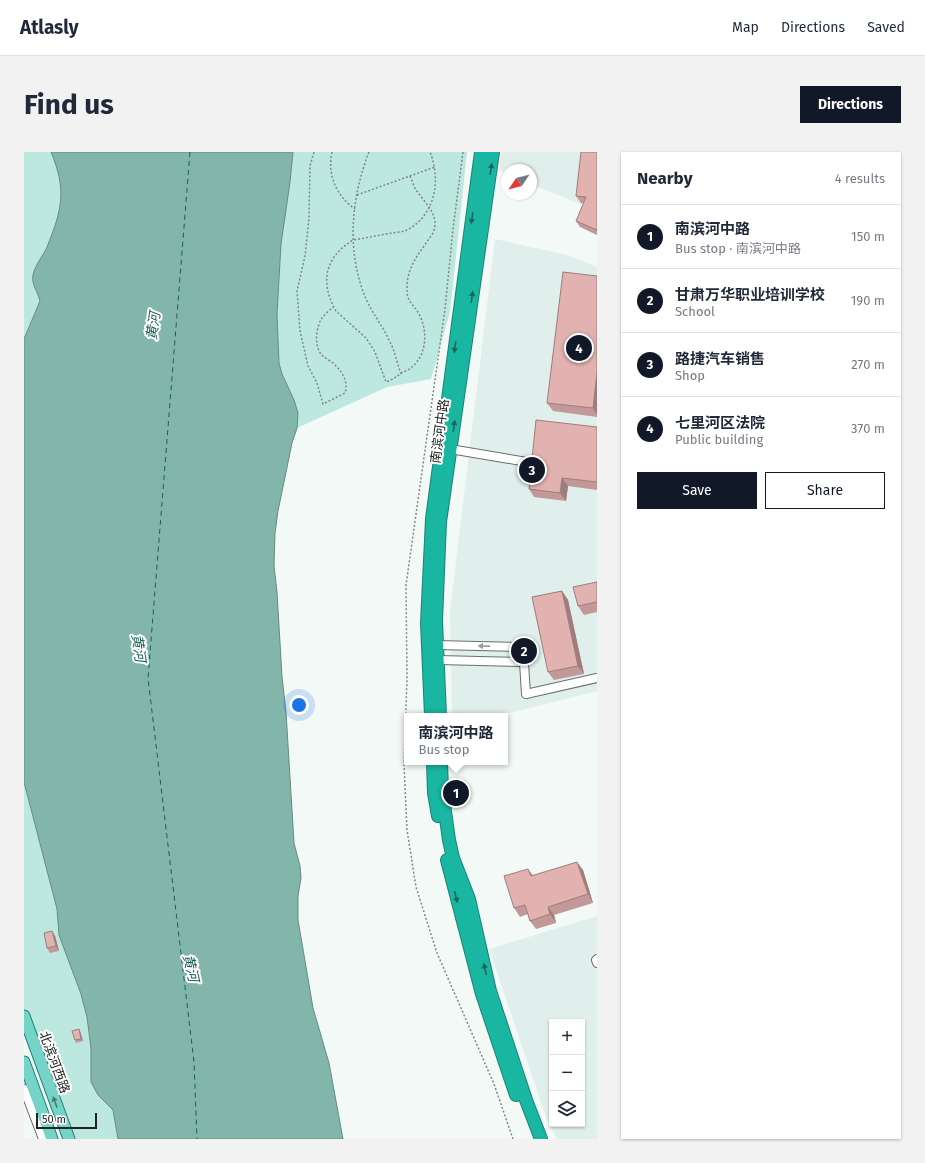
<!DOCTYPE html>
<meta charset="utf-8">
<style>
:root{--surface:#fff;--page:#f2f2f3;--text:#1f2937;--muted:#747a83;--line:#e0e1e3;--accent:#111827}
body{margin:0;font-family:"Fira Sans","Noto Sans SC",sans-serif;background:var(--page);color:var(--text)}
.controls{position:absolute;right:12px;bottom:12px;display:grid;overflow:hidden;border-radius:0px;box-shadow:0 1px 3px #0004}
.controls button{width:36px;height:36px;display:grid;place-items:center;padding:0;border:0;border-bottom:1px solid var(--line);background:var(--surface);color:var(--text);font:20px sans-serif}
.compass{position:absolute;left:477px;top:12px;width:36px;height:36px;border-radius:50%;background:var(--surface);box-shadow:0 1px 3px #0004;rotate:235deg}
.scale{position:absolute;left:12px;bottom:10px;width:61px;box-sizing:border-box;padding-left:4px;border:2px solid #212323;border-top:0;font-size:11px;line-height:14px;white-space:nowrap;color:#212323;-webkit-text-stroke:3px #fff;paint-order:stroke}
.you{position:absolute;left:275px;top:553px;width:14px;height:14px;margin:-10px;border:3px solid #fff;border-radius:50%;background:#1a73e8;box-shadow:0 0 0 6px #1a73e833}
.badge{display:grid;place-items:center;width:26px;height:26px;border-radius:50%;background:var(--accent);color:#fff;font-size:13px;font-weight:700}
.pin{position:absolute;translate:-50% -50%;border:2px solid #fff;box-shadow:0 1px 4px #0006}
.popup{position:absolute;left:380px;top:561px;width:104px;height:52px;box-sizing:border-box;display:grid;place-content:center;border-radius:0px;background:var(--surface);filter:drop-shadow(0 1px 3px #0005);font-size:13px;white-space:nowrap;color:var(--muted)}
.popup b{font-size:15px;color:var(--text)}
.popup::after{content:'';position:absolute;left:50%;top:100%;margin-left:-8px;border:8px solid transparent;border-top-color:var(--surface)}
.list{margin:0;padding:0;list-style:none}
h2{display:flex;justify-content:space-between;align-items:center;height:52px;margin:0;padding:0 16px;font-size:17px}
h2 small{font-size:13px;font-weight:400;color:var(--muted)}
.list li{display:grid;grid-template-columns:26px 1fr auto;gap:12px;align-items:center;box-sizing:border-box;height:64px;padding:0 16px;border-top:1px solid var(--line)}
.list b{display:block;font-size:15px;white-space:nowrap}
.list p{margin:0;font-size:13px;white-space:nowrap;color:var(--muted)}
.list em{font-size:13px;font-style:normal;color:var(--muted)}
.actions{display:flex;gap:8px;padding:12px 16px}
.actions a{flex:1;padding:9px 0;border:1px solid var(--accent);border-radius:0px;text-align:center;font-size:14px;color:var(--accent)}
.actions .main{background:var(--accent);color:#fff}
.icon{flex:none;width:22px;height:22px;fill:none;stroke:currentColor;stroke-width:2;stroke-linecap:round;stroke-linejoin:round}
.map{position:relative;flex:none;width:573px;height:987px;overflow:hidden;border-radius:0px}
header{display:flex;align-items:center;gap:24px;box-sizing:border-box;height:56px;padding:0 20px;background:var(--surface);border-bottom:1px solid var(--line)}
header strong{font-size:19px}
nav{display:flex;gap:22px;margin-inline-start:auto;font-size:14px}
.intro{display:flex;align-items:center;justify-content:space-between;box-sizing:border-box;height:96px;padding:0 24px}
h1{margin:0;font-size:28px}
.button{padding:10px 18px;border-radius:0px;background:var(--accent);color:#fff;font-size:14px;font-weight:700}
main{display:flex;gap:24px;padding:0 24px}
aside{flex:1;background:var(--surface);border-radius:0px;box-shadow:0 1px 3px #0004}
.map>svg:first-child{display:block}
</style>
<header>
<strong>Atlasly</strong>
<nav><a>Map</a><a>Directions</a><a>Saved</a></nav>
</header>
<div class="intro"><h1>Find us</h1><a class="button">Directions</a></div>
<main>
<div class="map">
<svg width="573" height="987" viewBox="0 0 573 987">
<rect width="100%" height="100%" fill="#f3f9f7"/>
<path fill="#e0efeb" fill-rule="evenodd" d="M 477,0 L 573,0 L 573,59 L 507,32 L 507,18 L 483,18 L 483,22 L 475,18 Z
M 471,87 L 543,103 L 573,115 L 573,539 L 490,560 L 454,564 L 428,564 L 426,459 Z
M 573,764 L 573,987 L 533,987 L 522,965 L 465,797 ZM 528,870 L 558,870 L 558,972 L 528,972 Z"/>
<path fill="#bce8df" d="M 0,0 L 27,0 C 43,38 38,58 23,95 C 19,104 11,113 9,123 C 7,132 14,140 16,149 L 0,187 Z
M 269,0 L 443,0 L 426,160 L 407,227 L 363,235 L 273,276 L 274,261 L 270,248 L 258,222 L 255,211 L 253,162 L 257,92 L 266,30 Z
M 0,630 L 33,757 L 35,783 L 57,842 L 63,865 L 67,896 L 67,930 L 89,958 L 94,987 L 44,987 L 0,866 Z"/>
<path fill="#83b6ab" stroke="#668a82" d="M 27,0 L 269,0 L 266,30 L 257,92 L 253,162 L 255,211 L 258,222 L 270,248 L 274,261 L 273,276 L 268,291 L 254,359 L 251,381 L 250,414 L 253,440 L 258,525 L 262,560 L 270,691 L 276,714 L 277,726 L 274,744 L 274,768 L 289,856 L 305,911 L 319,987 L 94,987 L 89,958 L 74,943 L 67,930 L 67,896 L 63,865 L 57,842 L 35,783 L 33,757 L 0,630 L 0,187 L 16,149 C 14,140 7,132 9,123 C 11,113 19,104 23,95 C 38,58 43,38 27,0 Z"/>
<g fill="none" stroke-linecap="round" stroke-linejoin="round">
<path stroke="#1b5f54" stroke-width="1" stroke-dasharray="5 4" stroke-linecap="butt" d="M 166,0 L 124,526 L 170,910 L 173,987"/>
<g stroke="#696e6d" stroke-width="10">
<path id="minor" d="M 426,297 L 503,310
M 412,493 L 499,495 L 502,542 L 573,526
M 414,508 L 499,510
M 573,807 L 572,808 L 573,811
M 0,937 L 19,987"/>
</g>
<g stroke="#1c8375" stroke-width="13">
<path id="major" d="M 0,864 L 45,987
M 0,910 L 28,987"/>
</g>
<g stroke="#1c8375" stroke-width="14">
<path id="highway" d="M 407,564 L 403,471 L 408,367 L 457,0
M 416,564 L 412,469 L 416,370 L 469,0
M 409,610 L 410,641 L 414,664
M 417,610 L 418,638 L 425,688 L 429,706 L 445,747 L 466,839 L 502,948 L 517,987
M 423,708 L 458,842 L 492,943"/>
</g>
<path stroke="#828685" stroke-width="1.5" stroke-dasharray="2 2" stroke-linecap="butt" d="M 290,0 L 286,14 L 285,66 L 281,104 L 273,139 L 276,179 L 284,214 L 293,231 L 299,252 L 321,241 C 324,231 320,222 312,214 C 308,209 301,207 297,202 C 290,193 292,175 298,166 C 301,162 306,158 309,155
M 308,0 C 303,22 312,44 331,57
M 345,0 C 327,46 322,100 342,147 C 349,162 359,175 366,190 C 371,199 373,211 377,222
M 439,0 L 429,77 L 421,157 L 382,433 L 383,527 L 380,612 L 383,678 L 392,735 L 413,801 L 470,932 L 489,987
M 386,24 C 388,28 389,32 391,36 C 399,50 417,62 409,81 C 398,98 383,113 383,135 C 382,150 389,151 395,162 C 404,179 403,202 388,215 C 385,218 381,219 377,221 C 372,225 368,228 362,230 L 351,200 L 342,186 L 312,159 C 296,131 300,106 329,88 C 342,86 355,83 368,81 C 373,80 379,80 383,78 C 412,63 417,27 406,0
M 333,43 L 411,15"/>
<use href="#minor" stroke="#fff" stroke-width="8"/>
<use href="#major" stroke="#75d3c7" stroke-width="11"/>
<use href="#highway" stroke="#19b6a1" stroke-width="12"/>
</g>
<path fill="#c29998" d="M 573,0 L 573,83 L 556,75 L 552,69 L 560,51 L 557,51 L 552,44 Z
M 573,124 L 573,265 L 529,259 L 523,251 Z
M 573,275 L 573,338 L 544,334 L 542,349 L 510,345 L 505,337 Z
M 573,430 L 573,460 L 560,463 L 554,454 Z
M 538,439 L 544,448 L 560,522 L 530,528 L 524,520 Z
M 559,718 L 569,751 L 530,763 L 532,771 L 512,777 L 506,769 L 504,762 L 496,765 L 490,756 L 509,723 Z
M 31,784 L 35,799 L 26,801 L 23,796 Z
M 55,877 L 56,879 L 59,889 L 52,891 L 51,888 Z"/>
<path fill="#9e7d7c" d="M 573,220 L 573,263 L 569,256 Z
M 538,326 L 544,334 L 542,349 L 536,341 Z
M 538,439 L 544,448 L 560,522 L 554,514 Z
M 553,710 L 559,718 L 569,751 L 564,742 Z
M 504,717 L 510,725 L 507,724 Z
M 524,755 L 530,763 L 532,771 L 526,762 Z
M 28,779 L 31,784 L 35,799 L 32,794 Z
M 55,877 L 56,879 L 59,889 L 57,887 Z"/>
<path fill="#e2b2b1" stroke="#9e7d7c" d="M 557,0 L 573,0 L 573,78 L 552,69 L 562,45 L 552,44 Z
M 539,120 L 573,124 L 573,220 L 569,256 L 523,251 Z
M 512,268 L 573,275 L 573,330 L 538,326 L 536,341 L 505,337 Z
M 573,430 L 573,450 L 554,454 L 549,435 Z
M 538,439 L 554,514 L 524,520 L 508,445 Z
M 553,710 L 564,742 L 524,755 L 526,762 L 506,769 L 501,753 L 490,756 L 480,724 L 504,717 L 507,724 Z
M 28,779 L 32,794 L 23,796 L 20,781 Z
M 55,877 L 57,887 L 51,888 L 48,879 Z"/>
<defs><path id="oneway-solid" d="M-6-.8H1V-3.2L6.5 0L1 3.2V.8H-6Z"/></defs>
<g fill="#1d655c">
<use href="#oneway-solid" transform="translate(467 17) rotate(-82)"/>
<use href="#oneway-solid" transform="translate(448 66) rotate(98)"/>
<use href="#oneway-solid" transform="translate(448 145) rotate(-82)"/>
<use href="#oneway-solid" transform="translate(431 195) rotate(98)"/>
<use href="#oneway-solid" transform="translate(430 274) rotate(-82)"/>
<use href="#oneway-solid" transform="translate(432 745) rotate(76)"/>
<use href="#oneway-solid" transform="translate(461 817) rotate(-103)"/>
</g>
<use fill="#9b9c9c" href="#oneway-solid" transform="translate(460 494) rotate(-179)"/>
<use fill="#4b7b75" href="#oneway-solid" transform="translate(31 950) rotate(-110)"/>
<g text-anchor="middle" stroke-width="4" stroke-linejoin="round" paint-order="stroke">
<g font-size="13" fill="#212323" stroke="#fff">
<text transform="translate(415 279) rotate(-82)" y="5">南滨河中路</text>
<text transform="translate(31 910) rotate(70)" y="5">北滨河西路</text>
</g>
<g font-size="14" font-style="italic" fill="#1b5f54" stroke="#fff">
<text transform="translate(129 174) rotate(-82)" y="5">黄河</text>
<text transform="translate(115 496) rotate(82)" y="5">黄河</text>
<text transform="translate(167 816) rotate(77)" y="5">黄河</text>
</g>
</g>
</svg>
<div class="controls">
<button>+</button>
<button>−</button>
<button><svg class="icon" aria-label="layers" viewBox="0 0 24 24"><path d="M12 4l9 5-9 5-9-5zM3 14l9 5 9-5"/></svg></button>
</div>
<svg class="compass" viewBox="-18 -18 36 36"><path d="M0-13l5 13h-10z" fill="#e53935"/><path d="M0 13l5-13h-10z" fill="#747a83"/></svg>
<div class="scale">50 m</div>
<div class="you"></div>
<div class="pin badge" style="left:432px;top:641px">1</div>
<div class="popup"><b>南滨河中路</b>Bus stop</div>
<div class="pin badge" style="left:500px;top:499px">2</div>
<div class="pin badge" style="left:508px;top:318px">3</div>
<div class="pin badge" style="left:555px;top:196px">4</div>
</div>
<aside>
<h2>Nearby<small>4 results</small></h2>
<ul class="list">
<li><span class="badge">1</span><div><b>南滨河中路</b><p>Bus stop · 南滨河中路</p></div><em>150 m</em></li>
<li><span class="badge">2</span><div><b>甘肃万华职业培训学校</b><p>School</p></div><em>190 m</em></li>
<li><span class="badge">3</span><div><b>路捷汽车销售</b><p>Shop</p></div><em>270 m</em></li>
<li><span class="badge">4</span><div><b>七里河区法院</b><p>Public building</p></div><em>370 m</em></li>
</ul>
<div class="actions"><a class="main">Save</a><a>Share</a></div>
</aside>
</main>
